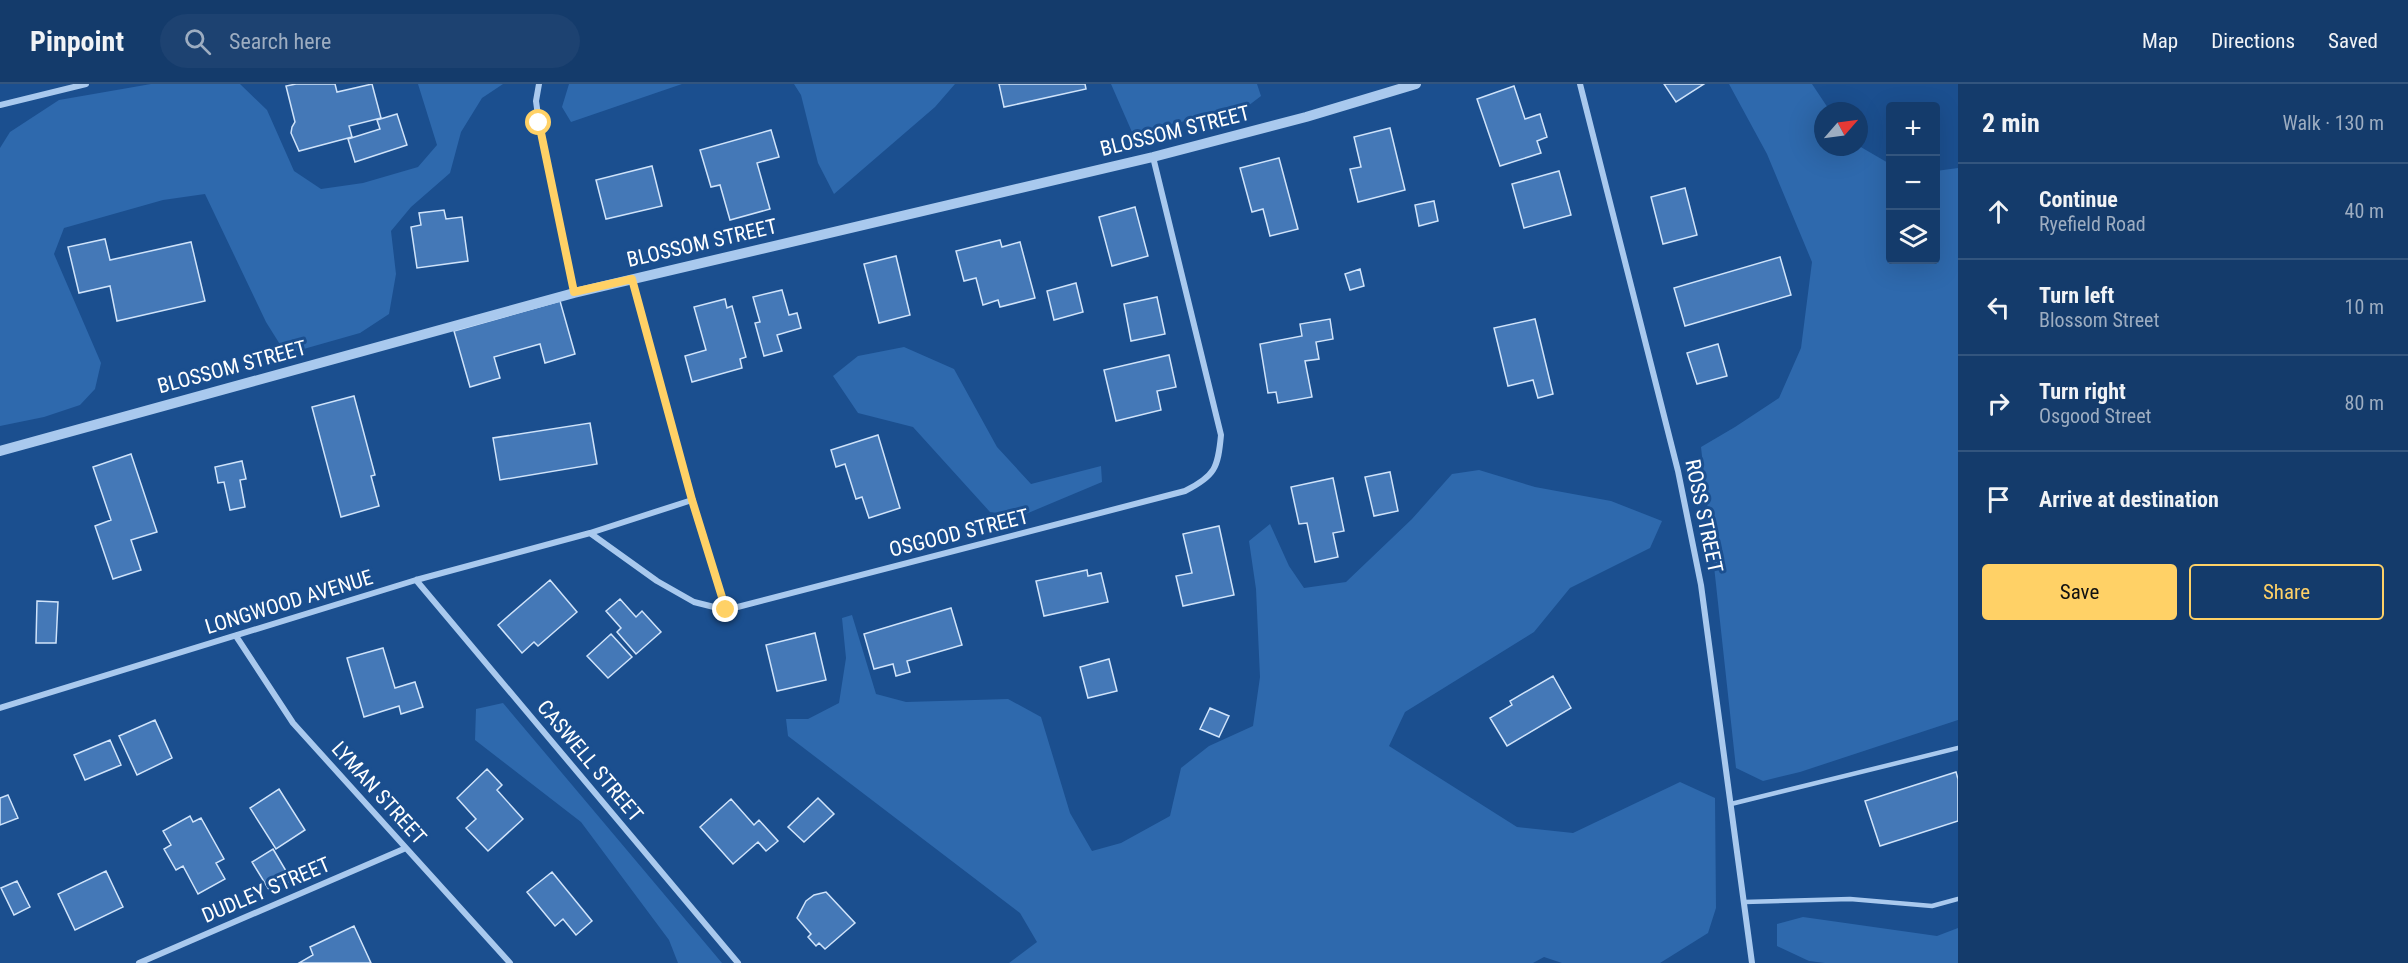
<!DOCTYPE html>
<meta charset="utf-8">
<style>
:root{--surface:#143b6b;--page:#1d4271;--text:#f1f3f6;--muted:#9dadc1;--line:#33557e;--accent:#ffd166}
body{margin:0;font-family:"Roboto Condensed",sans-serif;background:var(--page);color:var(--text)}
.controls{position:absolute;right:18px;top:18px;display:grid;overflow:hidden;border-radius:6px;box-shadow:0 6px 24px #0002}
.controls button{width:54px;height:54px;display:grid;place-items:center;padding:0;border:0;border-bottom:2px solid var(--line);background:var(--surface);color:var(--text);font:30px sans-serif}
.compass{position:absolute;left:1814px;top:18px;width:54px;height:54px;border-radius:50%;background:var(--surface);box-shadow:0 6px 24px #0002;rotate:62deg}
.stop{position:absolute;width:18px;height:18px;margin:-14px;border:4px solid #ffd166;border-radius:50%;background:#fff}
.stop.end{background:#ffd166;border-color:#fff;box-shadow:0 2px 6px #0008}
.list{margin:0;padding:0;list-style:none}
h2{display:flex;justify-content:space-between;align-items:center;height:78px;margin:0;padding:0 24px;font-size:26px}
h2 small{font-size:20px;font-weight:400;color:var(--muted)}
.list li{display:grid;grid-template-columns:39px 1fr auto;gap:18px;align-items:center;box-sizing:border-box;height:96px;padding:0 24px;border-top:2px solid var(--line)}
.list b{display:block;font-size:22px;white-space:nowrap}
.list p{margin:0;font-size:20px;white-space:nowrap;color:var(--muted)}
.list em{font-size:20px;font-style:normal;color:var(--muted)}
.actions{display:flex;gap:12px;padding:18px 24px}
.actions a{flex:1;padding:14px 0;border:2px solid var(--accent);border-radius:6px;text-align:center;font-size:21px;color:var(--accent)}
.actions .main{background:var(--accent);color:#111}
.icon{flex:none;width:33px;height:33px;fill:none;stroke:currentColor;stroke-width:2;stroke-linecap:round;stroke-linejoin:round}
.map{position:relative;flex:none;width:1958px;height:879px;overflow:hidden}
header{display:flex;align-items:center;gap:36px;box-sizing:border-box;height:84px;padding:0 30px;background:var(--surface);border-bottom:2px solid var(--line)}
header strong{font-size:28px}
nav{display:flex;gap:33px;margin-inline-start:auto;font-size:21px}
.search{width:420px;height:54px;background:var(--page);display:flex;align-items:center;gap:15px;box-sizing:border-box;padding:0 21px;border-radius:33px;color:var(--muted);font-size:22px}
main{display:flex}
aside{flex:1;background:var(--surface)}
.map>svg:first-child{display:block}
</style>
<header>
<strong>Pinpoint</strong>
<div class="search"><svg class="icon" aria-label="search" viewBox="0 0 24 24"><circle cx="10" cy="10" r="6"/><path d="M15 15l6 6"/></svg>Search here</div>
<nav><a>Map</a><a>Directions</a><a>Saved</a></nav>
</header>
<main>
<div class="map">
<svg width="1958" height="879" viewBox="0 0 1958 879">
<rect width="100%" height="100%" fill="#1b4f8f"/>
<path fill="#2e69ad" d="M 151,0 L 240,0 L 267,26 L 294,87 L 321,105 L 363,99 L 418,83 L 437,61 L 418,0 L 503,0 L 482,14 L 461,48 L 450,89 L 411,123 L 391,147 L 396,190 L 389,230 L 360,249 L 286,270 L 266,238 L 205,110 L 163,116 L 64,144 L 54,170 L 101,279 L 95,305 L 80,321 L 44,333 L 0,342 L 0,64 L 10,48 L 59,16 Z
M 569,0 L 682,0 L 571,38 L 562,23 Z
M 794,0 L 955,0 L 935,23 L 834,110 L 818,79 L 801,11 Z
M 1111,0 L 1257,0 L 1261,12 L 1244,25 L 1132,48 Z
M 1729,0 L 1812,0 L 1830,27 L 1823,27 L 1823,63 L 1859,62 L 1890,80 L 1890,176 L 1936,176 L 1936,87 L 1958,84 L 1958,636 L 1800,688 L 1763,697 L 1736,684 L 1701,363 L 1735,343 L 1779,314 L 1801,264 L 1812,178 L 1767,70 Z
M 904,263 L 954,285 L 997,363 L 1031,400 L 1101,382 L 1102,398 L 1021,432 L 990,428 L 913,343 L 858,329 L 833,292 L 858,272 Z
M 1479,386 L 1535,403 L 1611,417 L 1662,437 L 1650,464 L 1570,504 L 1534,548 L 1405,628 L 1389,662 L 1517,743 L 1573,749 L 1680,698 L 1715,714 L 1716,824 L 1708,849 L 1660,879 L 1562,879 L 1544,873 L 1533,879 L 1009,879 L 1037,858 L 1020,829 L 788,652 L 786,635 L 808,635 L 839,619 L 846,574 L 842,534 L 852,531 L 876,610 L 906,618 L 1008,615 L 1041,633 L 1070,729 L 1092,767 L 1121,759 L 1170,732 L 1181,684 L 1209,662 L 1253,642 L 1260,593 L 1256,505 L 1249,457 L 1270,440 L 1289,482 L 1304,504 L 1346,498 L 1412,435 L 1452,390 Z
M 503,619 L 722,879 L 678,879 L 669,856 L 581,738 L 475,656 L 476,625 Z
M 1803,833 L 1937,852 L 1958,844 L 1958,879 L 1825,879 L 1809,877 L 1777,862 L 1777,840 Z"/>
<path fill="#4478b7" stroke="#cfe3fa" stroke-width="1.5" d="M 296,0 L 335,0 L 337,8 L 372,0 L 381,34 L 349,42 L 352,53 L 299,67 L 291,49 L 292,43 L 295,38 L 286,2 Z
M 999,0 L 1085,0 L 1086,5 L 1004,23 Z
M 1664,0 L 1704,0 L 1676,18 Z
M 1514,2 L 1525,35 L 1540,30 L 1547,53 L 1537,57 L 1541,69 L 1500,82 L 1477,15 Z
M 397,30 L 407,61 L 355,78 L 348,55 L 380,45 L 377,36 Z
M 1390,44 L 1405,106 L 1358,118 L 1350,85 L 1361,83 L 1354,53 Z
M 771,46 L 779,73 L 757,79 L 770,125 L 730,136 L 720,101 L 711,103 L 700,66 Z
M 1279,74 L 1298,145 L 1270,152 L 1263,125 L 1252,128 L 1240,84 Z
M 652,82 L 662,122 L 606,135 L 596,96 Z
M 1559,87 L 1571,131 L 1524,144 L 1512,100 Z
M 1685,104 L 1697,151 L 1663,160 L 1651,113 Z
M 1434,117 L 1438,137 L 1419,142 L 1415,121 Z
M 1135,123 L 1148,172 L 1112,182 L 1099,133 Z
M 444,126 L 446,135 L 462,133 L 468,177 L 417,184 L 411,143 L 421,141 L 419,129 Z
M 105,155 L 110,176 L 191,158 L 205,217 L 117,237 L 110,202 L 79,209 L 68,163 Z
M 1000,156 L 1002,163 L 1020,158 L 1035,214 L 1000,223 L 998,216 L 983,221 L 976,194 L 964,197 L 956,167 Z
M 896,172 L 910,231 L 879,239 L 864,180 Z
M 1780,173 L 1791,211 L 1685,242 L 1674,204 Z
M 1360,185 L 1364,202 L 1350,206 L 1345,190 Z
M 1076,199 L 1083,228 L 1054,236 L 1047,207 Z
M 782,206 L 789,231 L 797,229 L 801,244 L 777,251 L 782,267 L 764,272 L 755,239 L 760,238 L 753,213 Z
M 1157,213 L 1165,250 L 1131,257 L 1124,220 Z
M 725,215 L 727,224 L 732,222 L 746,273 L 740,275 L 742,284 L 692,298 L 685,272 L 706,266 L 694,223 Z
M 560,217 L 575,270 L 545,279 L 540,260 L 494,273 L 500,294 L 470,303 L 454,247 Z
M 1330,235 L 1333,255 L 1316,258 L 1319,275 L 1305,277 L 1312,313 L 1278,319 L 1276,308 L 1268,309 L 1260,260 L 1302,252 L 1300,240 Z
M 1535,235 L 1553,310 L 1538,314 L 1533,296 L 1508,302 L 1494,244 Z
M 1718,260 L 1727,292 L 1697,300 L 1687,269 Z
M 1169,271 L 1176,303 L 1157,307 L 1161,326 L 1116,337 L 1104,286 Z
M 354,312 L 375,391 L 371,392 L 379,422 L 341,433 L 312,323 Z
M 590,339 L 597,380 L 500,396 L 493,354 Z
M 878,351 L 900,424 L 869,434 L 862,413 L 856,415 L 845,380 L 836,383 L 831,366 Z
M 131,370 L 157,448 L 131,456 L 141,486 L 113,495 L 95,442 L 111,436 L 93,383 Z
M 242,377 L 246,395 L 240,396 L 245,423 L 230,426 L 224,398 L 218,399 L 215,383 Z
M 1390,388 L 1398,427 L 1374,432 L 1365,393 Z
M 1333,394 L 1344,447 L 1333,449 L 1338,473 L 1315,478 L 1307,439 L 1299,440 L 1291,403 Z
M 1219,442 L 1234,511 L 1183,522 L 1176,492 L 1192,489 L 1183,450 Z
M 1087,486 L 1088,492 L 1101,489 L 1108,518 L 1044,532 L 1036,497 Z
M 550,496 L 577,528 L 538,562 L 534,558 L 522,569 L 498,541 Z
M 620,515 L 636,533 L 642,527 L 661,548 L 636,570 L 617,548 L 621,544 L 606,527 Z
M 37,517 L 58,518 L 56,559 L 36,559 Z
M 951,524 L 962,561 L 907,577 L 910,588 L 896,592 L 893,580 L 874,585 L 864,550 Z
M 815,549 L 826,596 L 777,607 L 766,561 Z
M 611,550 L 632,573 L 608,594 L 587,572 Z
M 383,564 L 395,604 L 415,598 L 423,623 L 401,630 L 399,622 L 364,633 L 347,574 Z
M 1109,575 L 1117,607 L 1088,614 L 1080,583 Z
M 1553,592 L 1571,624 L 1507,662 L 1490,634 L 1512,621 L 1510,617 Z
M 1210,624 L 1229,632 L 1219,653 L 1200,645 Z
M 155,636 L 172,674 L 137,691 L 119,652 Z
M 110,656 L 121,681 L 85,696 L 74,671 Z
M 487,685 L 502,701 L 497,706 L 523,735 L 488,767 L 466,744 L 476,735 L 457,714 Z
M 1956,688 L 1958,695 L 1958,737 L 1880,762 L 1865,717 Z
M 279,705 L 305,746 L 276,765 L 250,724 Z
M 8,711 L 18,734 L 0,741 L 0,714 Z
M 818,714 L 834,730 L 804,758 L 788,743 Z
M 731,715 L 754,741 L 759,736 L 778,757 L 766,767 L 758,758 L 733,780 L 700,743 Z
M 190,732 L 193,738 L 201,734 L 224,775 L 216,779 L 225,795 L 198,810 L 183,782 L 176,786 L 164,765 L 171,761 L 163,747 Z
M 273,765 L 292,797 L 271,809 L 252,778 Z
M 106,787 L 123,823 L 75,846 L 58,810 Z
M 552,788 L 592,837 L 576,851 L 563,835 L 555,842 L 527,808 Z
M 17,797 L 30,823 L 14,831 L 1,804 Z
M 826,808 L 855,839 L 825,865 L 819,859 L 816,862 L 808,853 L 811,850 L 797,834 L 806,817 L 814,811 Z
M 354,842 L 371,879 L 299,879 L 313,871 L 310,863 Z"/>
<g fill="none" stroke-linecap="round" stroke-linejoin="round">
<path stroke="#a9c9ee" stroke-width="4.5" d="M 1731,720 L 1958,664
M 1744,818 L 1850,815 L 1932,822 L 1958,815"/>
<path stroke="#a9c9ee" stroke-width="6" d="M 539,0 L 536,17 L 539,39 L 574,209
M 1580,0 L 1678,387 L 1701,501 L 1752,879
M 0,21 L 86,0
M 632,195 L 692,416 L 726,526 L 1185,407 C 1215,392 1218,384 1221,351 L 1153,73
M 590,449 L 692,416
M 416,496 L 738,879
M 236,552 L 293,639 L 510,879
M 0,624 L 416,496 L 590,449 L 657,497 L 694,518 L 726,526
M 139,879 L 406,764"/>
<path stroke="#a9c9ee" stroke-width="10" d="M 0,367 L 574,209 L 1153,73 L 1306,33 L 1416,0"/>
</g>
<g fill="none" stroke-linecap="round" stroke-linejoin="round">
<path stroke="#ffd166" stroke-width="8" d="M 539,39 L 574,208 L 632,195 L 692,416 L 726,526"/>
</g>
<g text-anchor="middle" stroke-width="6" stroke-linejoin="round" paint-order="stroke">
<g font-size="21" fill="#fff" stroke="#1b4f8f">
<text transform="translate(1175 47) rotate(-14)" y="7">BLOSSOM STREET</text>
<text transform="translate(702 159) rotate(-13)" y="7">BLOSSOM STREET</text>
<text transform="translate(232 283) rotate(-15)" y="7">BLOSSOM STREET</text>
<text transform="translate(1704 432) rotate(78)" y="7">ROSS STREET</text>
<text transform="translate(959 449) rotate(-14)" y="7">OSGOOD STREET</text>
<text transform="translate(289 518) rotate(-17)" y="7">LONGWOOD AVENUE</text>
<text transform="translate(590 677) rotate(50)" y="7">CASWELL STREET</text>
<text transform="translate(379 709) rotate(48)" y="7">LYMAN STREET</text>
<text transform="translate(266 806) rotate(-23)" y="7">DUDLEY STREET</text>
</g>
</g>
</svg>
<div class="controls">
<button>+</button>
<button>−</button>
<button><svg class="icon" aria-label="layers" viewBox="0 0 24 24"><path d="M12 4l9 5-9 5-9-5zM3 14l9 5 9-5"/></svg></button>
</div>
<svg class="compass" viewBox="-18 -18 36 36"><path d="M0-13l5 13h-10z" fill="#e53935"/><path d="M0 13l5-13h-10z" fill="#9dadc1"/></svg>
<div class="stop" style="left:539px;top:39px"></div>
<div class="stop end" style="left:726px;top:526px"></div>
</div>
<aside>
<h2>2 min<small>Walk · 130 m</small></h2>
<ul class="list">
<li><svg class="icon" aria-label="ahead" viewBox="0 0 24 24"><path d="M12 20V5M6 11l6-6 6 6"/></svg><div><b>Continue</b><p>Ryefield Road</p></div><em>40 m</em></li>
<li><svg class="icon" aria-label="left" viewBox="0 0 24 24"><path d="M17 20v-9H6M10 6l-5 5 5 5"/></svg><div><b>Turn left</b><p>Blossom Street</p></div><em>10 m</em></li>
<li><svg class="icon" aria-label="right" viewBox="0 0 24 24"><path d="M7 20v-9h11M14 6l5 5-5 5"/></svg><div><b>Turn right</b><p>Osgood Street</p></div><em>80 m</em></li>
<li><svg class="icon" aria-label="arrive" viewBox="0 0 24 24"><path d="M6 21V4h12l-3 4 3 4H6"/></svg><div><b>Arrive at destination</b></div></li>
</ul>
<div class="actions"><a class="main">Save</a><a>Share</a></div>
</aside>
</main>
